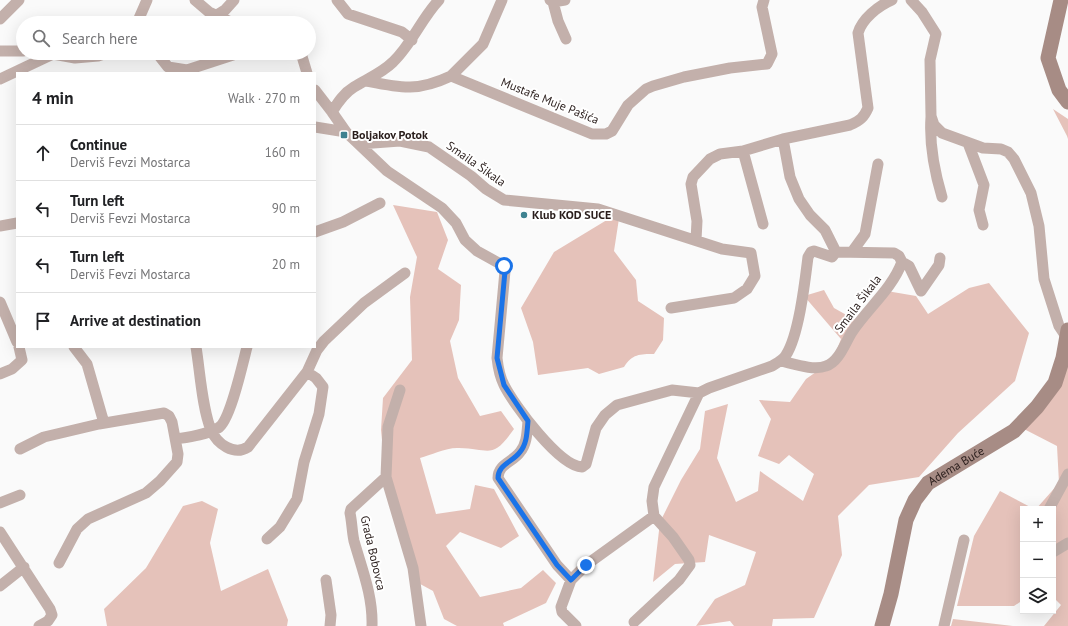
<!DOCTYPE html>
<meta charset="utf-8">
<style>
:root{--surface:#fff;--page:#f6f6f6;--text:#202124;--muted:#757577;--line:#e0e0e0}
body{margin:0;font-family:"PT Sans",sans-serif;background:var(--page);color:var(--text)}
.controls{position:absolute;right:12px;bottom:12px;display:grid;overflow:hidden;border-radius:0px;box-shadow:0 4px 16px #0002}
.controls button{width:36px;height:36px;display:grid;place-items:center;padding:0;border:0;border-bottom:1px solid var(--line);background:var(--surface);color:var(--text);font:20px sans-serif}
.stop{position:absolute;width:12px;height:12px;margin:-9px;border:3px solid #1a73e8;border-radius:50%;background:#fff}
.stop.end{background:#1a73e8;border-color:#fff;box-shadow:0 1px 4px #0008}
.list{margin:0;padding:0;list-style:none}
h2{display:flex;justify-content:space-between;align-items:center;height:52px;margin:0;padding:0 16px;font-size:17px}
h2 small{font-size:13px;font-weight:400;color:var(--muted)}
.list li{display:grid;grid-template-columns:26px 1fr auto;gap:12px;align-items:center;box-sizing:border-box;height:56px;padding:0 16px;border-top:1px solid var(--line)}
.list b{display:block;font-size:15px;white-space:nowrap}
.list p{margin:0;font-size:13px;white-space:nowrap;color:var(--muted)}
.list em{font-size:13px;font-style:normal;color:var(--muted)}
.icon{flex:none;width:22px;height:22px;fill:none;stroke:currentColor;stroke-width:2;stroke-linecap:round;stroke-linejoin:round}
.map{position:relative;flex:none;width:1068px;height:626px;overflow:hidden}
.search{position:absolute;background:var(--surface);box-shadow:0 4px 16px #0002;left:16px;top:16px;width:300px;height:44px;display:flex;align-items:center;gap:10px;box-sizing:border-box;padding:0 14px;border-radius:22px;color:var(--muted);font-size:15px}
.panel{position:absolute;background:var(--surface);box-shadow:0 4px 16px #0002;left:16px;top:72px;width:300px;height:276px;border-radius:0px}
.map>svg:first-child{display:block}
</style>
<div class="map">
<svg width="1068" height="626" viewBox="0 0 1068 626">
<rect width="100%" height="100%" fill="#fafafa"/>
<path fill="#e5c2ba" d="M 1053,109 L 1068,119 L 1068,139 L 1067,136 Z
M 393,205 L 437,212 L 448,240 L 438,269 L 461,285 L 459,320 L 450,341 L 458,378 L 480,416 L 501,411 L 514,429 C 492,460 491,449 459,448 C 447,447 431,455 420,458 L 436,514 L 470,509 L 475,485 L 494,489 L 519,536 L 501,548 L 460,532 L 446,546 L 480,597 L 521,588 L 543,570 L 556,583 L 546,603 L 503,623 L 504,626 L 457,626 L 444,619 L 433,591 L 411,579 L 386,481 L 381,430 L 383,398 L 412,360 L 410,297 L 417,257 Z
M 620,212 L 614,251 L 636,280 L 638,301 L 664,318 L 663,340 L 654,354 C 640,354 632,354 624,367 L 599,374 L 588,368 L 538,375 L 533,342 L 521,308 L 554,252 Z
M 989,283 L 1029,333 L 1015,381 L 958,433 L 919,477 L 869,485 L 838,516 L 842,555 L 814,618 L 773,619 L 772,626 L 734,626 L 730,621 L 696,626 L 715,599 L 745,585 L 756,552 L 709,535 L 705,562 L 675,564 L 653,582 L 660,522 L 681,480 L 700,449 L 705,411 L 728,404 L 717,458 L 736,502 L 758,491 L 760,471 L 803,501 L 814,474 L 789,455 L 779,464 L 758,456 L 771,419 L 759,400 L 790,402 L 806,379 L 833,360 L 841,339 L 804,296 L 824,290 L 834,308 L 859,322 L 881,290 L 916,296 L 928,314 L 969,288 Z
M 1068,351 L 1068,626 L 1044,626 L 1061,605 L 1053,597 L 1053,509 L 1036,509 L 1059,483 L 1057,446 L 1022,428 Z
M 1000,491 L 1034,509 L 1023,509 L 1023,600 L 1014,606 L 957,606 L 974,536 Z
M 202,501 L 218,509 L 210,543 L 221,591 L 268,569 L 288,620 L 287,626 L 107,626 L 104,609 L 146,568 L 183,506 Z
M 953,619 L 1013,626 L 951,626 Z"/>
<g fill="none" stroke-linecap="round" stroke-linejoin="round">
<path stroke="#c3b0ab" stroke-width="11" d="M 195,0 L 209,12 L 233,23
M 337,0 L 348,14 L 402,32 L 412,40
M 550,0 L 553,2 L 565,0
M 911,0 L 922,12 L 936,34 L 930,60 L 931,116 L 934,125 L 942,133 L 983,148 L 1001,149 L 1008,152 L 1014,159 L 1031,193 L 1039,226 L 1044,279 L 1059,326 L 1067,338
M 553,2 L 558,21 L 566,39
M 217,15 L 225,10 L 234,0
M 0,19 L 19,0
M 137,23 L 147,0
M 0,51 L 23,51
M 157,53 L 168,67 L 187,70 L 233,55
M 301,53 L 307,73
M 451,76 L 483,44 L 502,0
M 0,79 L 53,54 L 75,58 L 98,56 L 107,53
M 366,81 C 401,88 417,92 451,76 L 592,134 L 606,134 L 612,131 L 628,105 L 646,89 L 653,86 L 684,77 L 730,68 L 767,64 L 772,54 L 762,7 L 764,0
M 315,90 L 332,112
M 931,117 C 929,145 934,170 942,197
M 315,127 L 346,132 L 387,171 L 442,208 L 456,223 L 465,240 L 477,251 L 504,266 L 505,271 L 497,358 C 498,367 500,377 504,385 C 514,405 559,466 582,467 L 586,464 L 596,428 L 605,415 L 617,405 L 672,390 L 699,393
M 346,132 L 332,112 C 338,102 344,93 354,87 C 367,79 382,73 393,62 C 412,44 421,19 439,0
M 783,139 L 790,177 L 799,199 L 810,215 L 825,230 L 836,252
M 968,143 L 984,185 L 979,210 L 983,225
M 360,144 L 400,141 L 429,147 L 471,176 L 486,189 L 504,200 L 598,209 L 722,249 L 751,253 L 755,276 L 747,289 L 734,298 L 671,308
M 743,151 L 763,224
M 0,226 L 17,223
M 315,232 L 343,222 L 380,203
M 696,240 L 697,221 L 691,184 L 693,177 L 710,159 L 720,154 L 743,151 L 783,139 L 850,125 C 860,121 864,117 868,108 L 858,33 C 862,19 878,6 892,0
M 852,252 L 865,234 L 878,164
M 902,262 L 909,266 L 921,291 L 939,265 L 940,258
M 0,302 L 17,342
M 74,347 L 87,364 L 104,423
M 196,347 C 200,371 202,408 211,430 C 217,444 234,456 248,447 L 307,372 L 317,350 L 324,341 L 364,303 L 405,273
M 781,361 C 794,364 814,371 826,366 C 839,362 845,343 852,332 C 868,308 892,289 902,262 L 899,256 L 894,253 L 836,252
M 0,374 L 12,369 L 22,360 L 19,347
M 400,390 L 388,427 L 386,477 L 413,568 L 421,626
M 528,421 C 527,432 527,444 520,452 C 513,462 498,464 498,478 L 557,565 L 571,580
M 176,439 C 189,437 206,435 218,428 C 230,422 243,362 247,347
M 20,449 L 44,437 L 99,424 L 164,413 L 169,416 L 172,422 L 178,454 L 177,462 L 160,481 L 146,493 L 88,519 L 77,529 L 59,563
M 0,503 L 20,495
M 1049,509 L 1068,474
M 0,532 L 50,609 L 52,615 L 48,621 L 39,626
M 267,539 L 280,527 L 297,499 L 304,462 L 319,414 L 323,387 L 316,378 L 307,372
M 1053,552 L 1068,543
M 326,580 L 331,615 L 330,626
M 0,586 L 24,567
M 634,622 L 679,580 L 690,565 L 689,560 L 673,537 L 654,516 L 652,501 L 654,487 L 699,393 L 709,388 L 772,366 C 777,363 783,360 786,355 C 799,335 805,281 808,257 L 811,252 L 814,251 L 832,257 L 836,252
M 372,626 C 373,596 362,569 354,541 C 352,532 352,522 350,513 L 351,509 L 386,477
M 576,626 L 562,612 L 561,607 L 571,580 L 586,565 L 654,516
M 944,626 L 964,540"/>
<g stroke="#a78c85" stroke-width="15">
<path d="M 1061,0 L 1048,58 L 1059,90 L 1068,102"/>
<path id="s1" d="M 882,626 L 891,594 L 906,520 L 915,500 L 928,483 L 1014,431 L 1037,407 L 1055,383 L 1063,358 L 1068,330"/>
</g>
</g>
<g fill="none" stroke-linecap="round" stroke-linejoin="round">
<path stroke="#1a73e8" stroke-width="5" d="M 504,266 L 505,271 L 497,358 L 504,385 L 528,421 C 527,432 527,444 520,452 C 513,462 498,464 498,478 L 557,565 L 571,580 L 586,565"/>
</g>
<g fill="#3e8290" stroke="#fff" stroke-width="1.5">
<rect x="340" y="131" width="8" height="8" rx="2"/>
<circle cx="524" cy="215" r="4"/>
</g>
<g text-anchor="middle" stroke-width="4" stroke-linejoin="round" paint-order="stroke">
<g font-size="12" fill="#2a1e1c" stroke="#fff">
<text transform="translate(550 101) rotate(22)" y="4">Mustafe Muje Pašića</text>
<text transform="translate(476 164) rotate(35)" y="4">Smaila Šikala</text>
<text transform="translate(858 304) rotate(-53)" y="4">Smaila Šikala</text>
<text dy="4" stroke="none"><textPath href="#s1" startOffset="185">Adema Buće</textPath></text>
<text transform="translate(373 553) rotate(77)" y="4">Grada Bobovca</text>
</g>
<g font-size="12" font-weight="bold" fill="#2a1e1c" stroke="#fff" text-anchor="start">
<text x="352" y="139">Boljakov Potok</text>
<text x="532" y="219">Klub KOD SUCE</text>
</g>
</g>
</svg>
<div class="controls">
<button>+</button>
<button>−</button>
<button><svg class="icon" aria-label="layers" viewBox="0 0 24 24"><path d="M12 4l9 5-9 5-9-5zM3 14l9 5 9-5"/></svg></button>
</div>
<div class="stop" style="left:504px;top:266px"></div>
<div class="stop end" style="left:586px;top:565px"></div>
<div class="search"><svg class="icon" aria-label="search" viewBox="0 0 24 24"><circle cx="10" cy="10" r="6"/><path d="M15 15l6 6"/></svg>Search here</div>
<section class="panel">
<h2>4 min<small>Walk · 270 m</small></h2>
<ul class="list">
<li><svg class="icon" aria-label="ahead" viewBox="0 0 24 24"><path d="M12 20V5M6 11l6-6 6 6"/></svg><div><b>Continue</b><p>Derviš Fevzi Mostarca</p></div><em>160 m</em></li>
<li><svg class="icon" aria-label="left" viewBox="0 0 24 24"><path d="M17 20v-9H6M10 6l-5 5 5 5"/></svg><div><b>Turn left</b><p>Derviš Fevzi Mostarca</p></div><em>90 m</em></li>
<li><svg class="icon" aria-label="left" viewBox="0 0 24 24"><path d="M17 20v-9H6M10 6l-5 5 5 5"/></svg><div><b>Turn left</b><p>Derviš Fevzi Mostarca</p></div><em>20 m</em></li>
<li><svg class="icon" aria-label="arrive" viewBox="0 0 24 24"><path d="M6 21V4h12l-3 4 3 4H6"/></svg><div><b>Arrive at destination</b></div></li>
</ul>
</section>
</div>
